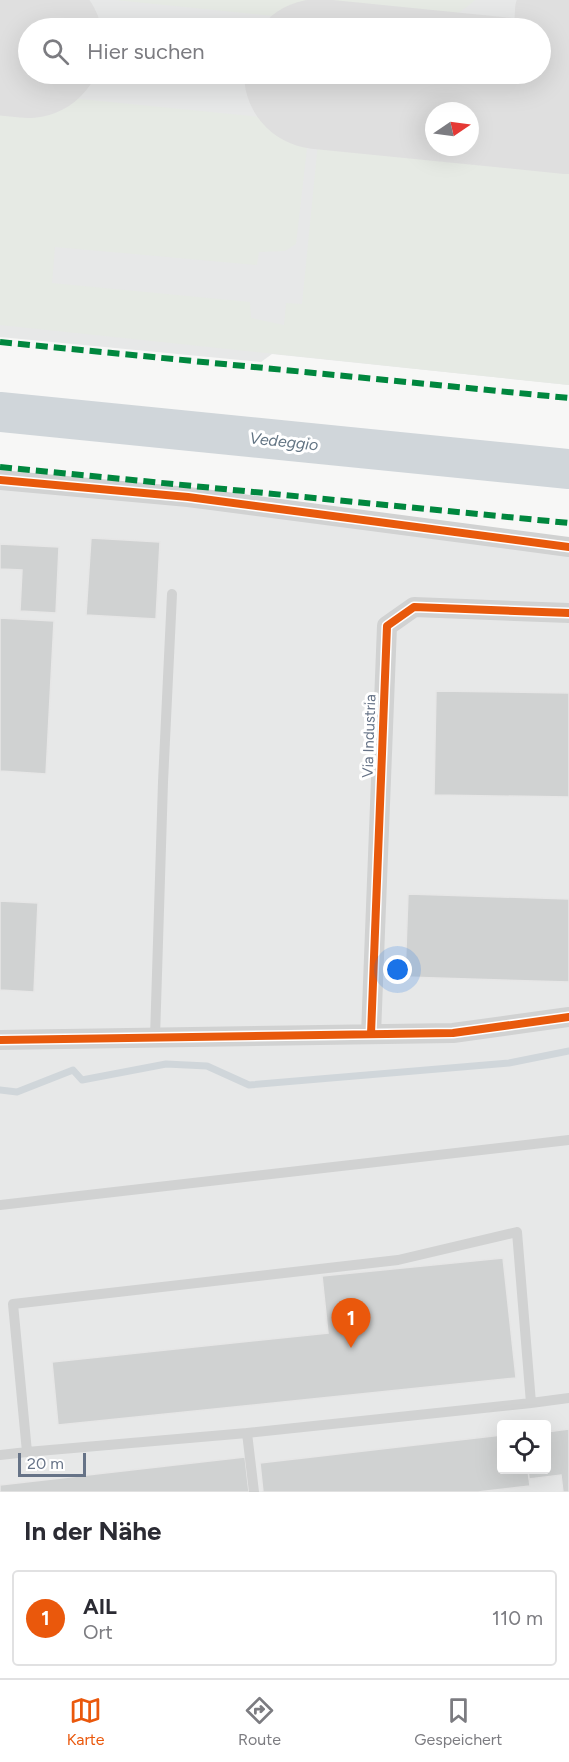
<!DOCTYPE html>
<html lang="de">
<meta charset="utf-8">
<style>
:root{--surface:#fff;--page:#f7f7f7;--text:#2b2b33;--muted:#7c7c81;--line:#e1e1e2;--accent:#ea580c}
body{margin:0;font-family:Figtree,sans-serif;background:var(--page);color:var(--text)}
.controls{position:absolute;right:18px;bottom:18px;display:grid;overflow:hidden;border-radius:6px;box-shadow:0 6px 24px #0002}
.controls button{width:54px;height:54px;display:grid;place-items:center;padding:0;border:0;border-bottom:2px solid var(--line);background:var(--surface);color:var(--text);font:30px sans-serif}
.compass{position:absolute;left:425px;top:102px;width:54px;height:54px;border-radius:50%;background:var(--surface);box-shadow:0 6px 24px #0002;rotate:77deg}
.scale{position:absolute;left:18px;bottom:15px;width:68px;box-sizing:border-box;padding-left:6px;border:3px solid #667387;border-top:0;font-size:16px;line-height:21px;white-space:nowrap;color:#667387;-webkit-text-stroke:4px #fff;paint-order:stroke}
.you{position:absolute;left:398px;top:970px;width:21px;height:21px;margin:-15px;border:4px solid #fff;border-radius:50%;background:#1a73e8;box-shadow:0 0 0 9px #1a73e833}
.badge{display:grid;place-items:center;width:39px;height:39px;border-radius:50%;background:var(--accent);color:#fff;font-size:20px;font-weight:700}
.pin{position:absolute;translate:-50% -50px;filter:drop-shadow(0 2px 3px #0008)}
.pin::after{content:'';position:absolute;top:32px;width:21px;height:18px;background:inherit;clip-path:polygon(0 0,100% 0,50% 100%)}
.list{margin:0;padding:0;list-style:none}
h2{display:flex;justify-content:space-between;align-items:center;height:78px;margin:0;padding:0 24px;font-size:26px}
h2 small{font-size:20px;font-weight:400;color:var(--muted)}
.list li{display:grid;grid-template-columns:39px 1fr auto;gap:18px;align-items:center;box-sizing:border-box;height:96px;margin:0 12px 12px;padding:0 12px;border:2px solid var(--line);border-radius:6px}
.list b{display:block;font-size:22px;white-space:nowrap}
.list p{margin:0;font-size:20px;white-space:nowrap;color:var(--muted)}
.list em{font-size:20px;font-style:normal;color:var(--muted)}
.icon{flex:none;width:33px;height:33px;fill:none;stroke:currentColor;stroke-width:2;stroke-linecap:round;stroke-linejoin:round}
.map{position:relative;flex:none;width:569px;height:1492px;overflow:hidden}
.search{position:absolute;background:var(--surface);box-shadow:0 6px 24px #0002;left:18px;right:18px;top:18px;height:66px;display:flex;align-items:center;gap:15px;box-sizing:border-box;padding:0 21px;border-radius:33px;color:var(--muted);font-size:22px}
.sheet{height:186px;background:var(--surface)}
nav{display:flex;justify-content:space-around;align-items:center;box-sizing:border-box;height:84px;border-top:2px solid var(--line);background:var(--surface);font-size:16px;color:var(--muted)}
nav a{display:grid;justify-items:center;gap:3px}
nav .on{color:var(--accent)}
.map>svg:first-child{display:block}
</style>
<div class="map">
<svg width="569" height="1492" viewBox="0 0 569 1492">
<rect width="100%" height="100%" fill="#f7f7f6"/>
<path fill="#e7e8e8" fill-rule="evenodd" d="M 0,0 L 569,0 L 569,385 L 272,354 L 261,362 L 0,337 ZM 28,28 L 540,28 L 540,74 L 28,74 ZM 434,111 L 470,111 L 470,147 L 434,147 Z
M 0,480 L 569,544 L 569,1492 L 0,1492 ZM 502,1424 L 546,1424 L 546,1470 L 502,1470 Z"/>
<path fill="#e6eae4" d="M 115,0 L 475,0 C 451,22 426,28 394,28 Z
M 0,91 L 310,122 L 296,244 L 285,251 L 259,252 L 257,265 L 55,247 L 52,283 L 250,302 L 251,318 L 284,325 L 286,303 L 302,304 L 320,123 L 434,134 L 434,147 L 470,147 L 470,138 L 569,148 L 569,385 L 0,325 Z"/>
<g fill="none" stroke-linecap="round" stroke-linejoin="round">
<path stroke="#d0d6da" stroke-width="7" d="M 0,1090 L 17,1092 L 73,1070 L 82,1080 L 166,1064 L 207,1066 L 249,1085 L 509,1063 L 569,1051"/>
<path stroke="#d0d6da" stroke-width="40" d="M 0,412 L 569,469"/>
<path stroke="#dfdfdf" stroke-width="60" d="M 540,44 L 544,32 L 545,10 C 548,38 549,61 569,81
M 388,81 C 425,83 486,94 517,74"/>
<path stroke="#dfdfdf" stroke-width="150" d="M 0,40 L 28,43
M 319,74 L 569,99"/>
</g>
<path fill="#d0d2d2" stroke="#e6e6e6" stroke-width="1.5" d="M 91,538 L 160,542 L 156,619 L 86,615 Z
M 0,544 L 59,547 L 56,613 L 20,611 L 22,570 L 0,569 Z
M 0,618 L 54,621 L 46,774 L 0,771 Z
M 436,691 L 569,693 L 569,797 L 434,795 Z
M 408,894 L 569,899 L 569,982 L 405,977 Z
M 0,901 L 38,903 L 34,992 L 0,990 Z
M 503,1258 L 516,1378 L 58,1425 L 52,1362 L 328,1333 L 322,1276 Z
M 569,1429 L 569,1492 L 563,1492 L 561,1475 L 529,1479 L 528,1470 L 546,1470 L 546,1432 Z
M 502,1435 L 502,1470 L 528,1470 L 530,1486 L 478,1492 L 263,1492 L 260,1463 Z
M 245,1457 L 249,1492 L 0,1492 L 0,1485 Z"/>
<g fill="none" stroke-linecap="round" stroke-linejoin="round">
<path stroke="#d1d2d2" stroke-width="10" d="M 155,1038 L 163,782 L 172,594
M 0,1205 L 569,1140
M 531,1403 L 517,1232 L 398,1260 L 13,1304 L 27,1452 L 247,1433 L 531,1403 L 569,1398
M 247,1433 L 254,1492
M 0,1455 L 27,1452"/>
<path stroke="#d1d2d2" stroke-width="20" d="M 0,480 L 188,497 L 569,547
M 371,1034 L 387,626 L 414,607 L 569,613
M 0,1040 L 453,1033 L 569,1017"/>
<path stroke="#00873e" stroke-width="6" stroke-dasharray="12 6" stroke-linecap="butt" d="M 0,342 L 569,398
M 0,467 L 569,523"/>
<g stroke="#fff" stroke-width="11">
<path id="cycleway" d="M 0,480 L 188,497 L 569,547
M 371,1034 L 387,626 L 414,607 L 569,613
M 0,1040 L 453,1033 L 569,1017"/>
</g>
<use href="#cycleway" stroke="#e8590c" stroke-width="8"/>
</g>
<g text-anchor="middle" stroke-width="6" stroke-linejoin="round" paint-order="stroke">
<g font-size="15" fill="#667387" stroke="#fff">
<text transform="translate(369 736) rotate(-88)" y="5">Via Industria</text>
</g>
<g font-size="16" font-style="italic" fill="#627483" stroke="#fff">
<text transform="translate(284 441) rotate(6)" y="6">Vedeggio</text>
</g>
</g>
</svg>
<div class="controls">
<button><svg class="icon" aria-label="locate" viewBox="0 0 24 24"><circle cx="12" cy="12" r="6"/><path d="M12 2v4M12 18v4M2 12h4M18 12h4"/></svg></button>
</div>
<svg class="compass" viewBox="-18 -18 36 36"><path d="M0-13l5 13h-10z" fill="#e53935"/><path d="M0 13l5-13h-10z" fill="#7c7c81"/></svg>
<div class="scale">20 m</div>
<div class="you"></div>
<div class="pin badge" style="left:351px;top:1348px">1</div>
<div class="search"><svg class="icon" aria-label="search" viewBox="0 0 24 24"><circle cx="10" cy="10" r="6"/><path d="M15 15l6 6"/></svg>Hier suchen</div>
</div>
<section class="sheet">
<h2>In der Nähe<small></small></h2>
<ul class="list">
<li><span class="badge">1</span><div><b>AIL</b><p>Ort</p></div><em>110 m</em></li>
</ul>
</section>
<nav>
<a class="on"><svg class="icon" aria-label="map" viewBox="0 0 24 24"><path d="M3 6l6-2 6 2 6-2v14l-6 2-6-2-6 2zM9 4v14M15 6v14"/></svg>Karte</a>
<a><svg class="icon" aria-label="directions" viewBox="0 0 24 24"><path d="M12 3l9 9-9 9-9-9zM9 14v-3h6M13 9l2 2-2 2"/></svg>Route</a>
<a><svg class="icon" aria-label="saved" viewBox="0 0 24 24"><path d="M7 4h10v16l-5-4-5 4z"/></svg>Gespeichert</a>
</nav>
